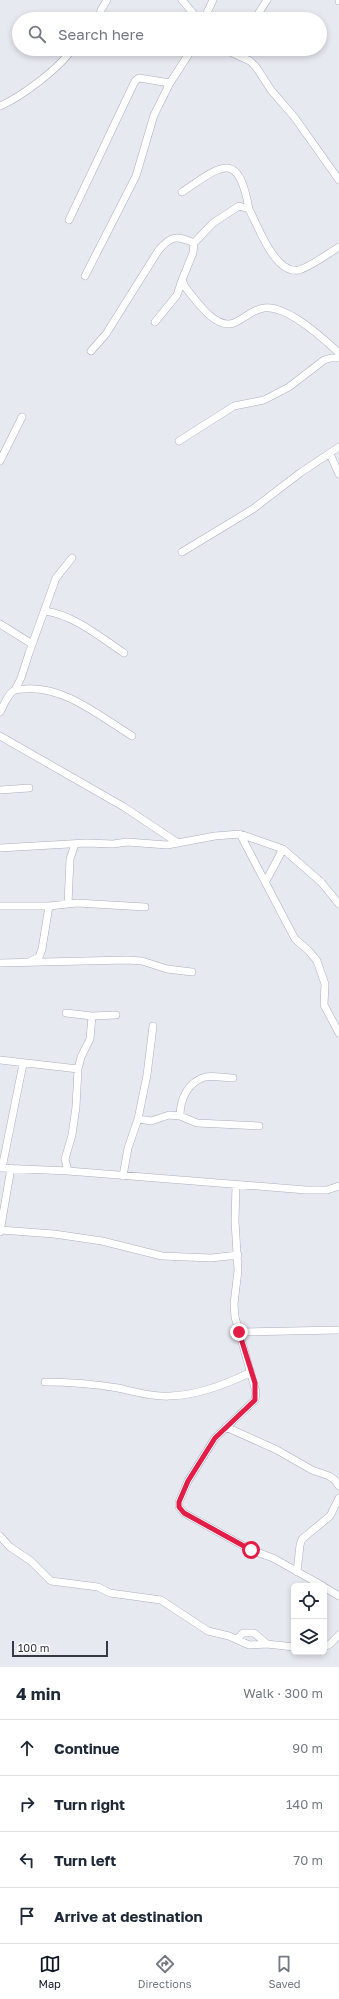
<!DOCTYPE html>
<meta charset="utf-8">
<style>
:root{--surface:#fff;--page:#f2f2f3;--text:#1f2937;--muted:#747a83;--line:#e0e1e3;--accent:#111827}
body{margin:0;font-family:"Golos Text",sans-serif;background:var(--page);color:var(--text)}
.controls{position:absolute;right:12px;bottom:12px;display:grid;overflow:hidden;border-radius:6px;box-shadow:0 2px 6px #0003}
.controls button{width:36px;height:36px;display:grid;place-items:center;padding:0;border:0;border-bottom:1px solid var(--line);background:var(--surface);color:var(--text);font:20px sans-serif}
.scale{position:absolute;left:12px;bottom:10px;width:96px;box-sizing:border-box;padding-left:4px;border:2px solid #373a44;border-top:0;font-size:11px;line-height:14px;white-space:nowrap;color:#373a44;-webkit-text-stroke:3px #fff;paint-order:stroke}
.stop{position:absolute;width:12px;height:12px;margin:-9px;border:3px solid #e11d48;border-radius:50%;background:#fff}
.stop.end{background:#e11d48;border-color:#fff;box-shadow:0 1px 4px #0008}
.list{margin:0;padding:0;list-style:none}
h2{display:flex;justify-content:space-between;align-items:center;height:52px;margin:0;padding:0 16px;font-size:17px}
h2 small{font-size:13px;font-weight:400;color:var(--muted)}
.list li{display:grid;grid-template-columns:26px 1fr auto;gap:12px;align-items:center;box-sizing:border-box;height:56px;padding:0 16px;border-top:1px solid var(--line)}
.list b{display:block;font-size:15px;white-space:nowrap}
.list em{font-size:13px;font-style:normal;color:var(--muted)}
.icon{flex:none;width:22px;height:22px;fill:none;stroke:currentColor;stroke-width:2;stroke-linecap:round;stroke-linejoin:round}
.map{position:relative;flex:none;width:339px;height:1667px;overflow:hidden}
.search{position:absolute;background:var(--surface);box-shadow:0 2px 6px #0003;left:12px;right:12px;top:12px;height:44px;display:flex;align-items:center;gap:10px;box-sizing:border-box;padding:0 14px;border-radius:22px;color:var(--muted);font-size:15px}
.sheet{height:276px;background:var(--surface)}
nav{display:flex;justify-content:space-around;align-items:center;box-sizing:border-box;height:56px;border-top:1px solid var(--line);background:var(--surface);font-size:11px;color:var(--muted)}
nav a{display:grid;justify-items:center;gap:2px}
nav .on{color:var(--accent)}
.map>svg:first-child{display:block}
</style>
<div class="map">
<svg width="339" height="1667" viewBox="0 0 339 1667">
<rect width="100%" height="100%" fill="#e7e9f1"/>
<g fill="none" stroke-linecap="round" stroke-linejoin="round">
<g stroke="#abaebc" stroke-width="8">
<path id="street" d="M 182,0 L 198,19
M 339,0 L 339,1
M 99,19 L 101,10 L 107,0
M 204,19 L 213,0
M 255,19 L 267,0
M 224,49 L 250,61 L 256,67 L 271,90 L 295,118 L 339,180
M 242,57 L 245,49
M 0,106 C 21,97 60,68 72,49
M 182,192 C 221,166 238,148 249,209
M 69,220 L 135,81 L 139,78 L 170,83
M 194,243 L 213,223 L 239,206 L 249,209 C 258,226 275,275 299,270 C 310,267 329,253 339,247
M 85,276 L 136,176 L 154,115 L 170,83 L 192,49
M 155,322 L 177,295 L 182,280
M 91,351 L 106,334 L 158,251 C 170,236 176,235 194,243 L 193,253 L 182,280 L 185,287 C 195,299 215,330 234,323 C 244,319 253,309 264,308 C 287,305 323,338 339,353
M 179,441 L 234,406 L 264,400 L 289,387 L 324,360 L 331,358 L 339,358
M 330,454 L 339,474
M 0,461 L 22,417
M 182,552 L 253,509 L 300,473 L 339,447
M 45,611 C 74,615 100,637 124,653
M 0,624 L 32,644
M 15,690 L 21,678 L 29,653 L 56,578 L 72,558
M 0,712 C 4,705 7,696 13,691 C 16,689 21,689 25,689 C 63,685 101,717 132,736
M 0,736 L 124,807 L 178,843
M 0,790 L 29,788
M 240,834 L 295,939 L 309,951 L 317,961 L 325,984 L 324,1005 L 339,1033
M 0,848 L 86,843 L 113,844 L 127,842 L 167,845 L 215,836 L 240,834 L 283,849 L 321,882 L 339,904
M 266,881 L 283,849
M 68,904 L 70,859 L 75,844
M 0,906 L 49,906
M 31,961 L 39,957 L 42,949 L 49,906 L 77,903 L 145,907
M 0,963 L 127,960 L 142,961 L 167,969 L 192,972
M 66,1013 L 92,1016 L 116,1015
M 0,1060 L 78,1069
M 180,1116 C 180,1099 188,1082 205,1077 C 213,1075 225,1078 233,1078
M 138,1119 L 151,1121 L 169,1115 L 180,1116 L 197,1123 L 259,1126
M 0,1168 L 68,1171 L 306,1190 L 327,1190 L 339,1186
M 2,1168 L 23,1064
M 68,1171 L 65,1159 L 72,1135 L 76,1107 L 78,1069 L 81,1057 L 90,1039 L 92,1016
M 123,1176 L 128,1148 L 138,1119 L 147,1075 L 153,1026
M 236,1185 L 235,1221 L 238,1270 L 234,1304 L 235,1317 L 256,1392 L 255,1400 L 215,1438 L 188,1481 L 179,1502 L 179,1507 L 184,1513 L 251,1550 L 273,1558 L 323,1586
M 0,1230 L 54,1234 L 102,1241 L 162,1256 L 211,1258 L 238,1255
M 0,1232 L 11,1168
M 239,1332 L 339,1330
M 45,1382 C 70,1382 94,1384 118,1388 C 135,1392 153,1397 170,1396 C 199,1395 225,1385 251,1372
M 226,1427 L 277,1450 L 312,1470 L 329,1476 L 335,1480 L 339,1486
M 0,1536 L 10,1547 L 31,1561 L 51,1581 L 98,1587 L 110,1593 L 161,1600 L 208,1631 L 229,1636 L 249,1645 L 267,1644 L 294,1647
M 297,1572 L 300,1545 L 302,1539 L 330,1516 L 339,1498
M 324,1587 L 339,1596
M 237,1639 L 243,1633 L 254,1633 L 267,1644
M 324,1647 L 330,1644 L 339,1635"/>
</g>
<use href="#street" stroke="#fff" stroke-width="7"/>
</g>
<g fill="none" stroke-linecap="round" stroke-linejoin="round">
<path stroke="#e11d48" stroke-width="5" d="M 239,1332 L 255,1383 L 255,1400 L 215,1438 L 188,1481 L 179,1502 L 179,1507 L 184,1513 L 251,1550"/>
</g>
</svg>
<div class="controls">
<button><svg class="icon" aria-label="locate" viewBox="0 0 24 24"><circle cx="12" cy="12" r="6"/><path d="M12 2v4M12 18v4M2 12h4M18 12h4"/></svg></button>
<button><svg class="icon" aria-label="layers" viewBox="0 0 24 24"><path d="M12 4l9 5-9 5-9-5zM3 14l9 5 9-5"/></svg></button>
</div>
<div class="scale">100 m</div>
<div class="stop" style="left:251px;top:1550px"></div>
<div class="stop end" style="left:239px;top:1332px"></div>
<div class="search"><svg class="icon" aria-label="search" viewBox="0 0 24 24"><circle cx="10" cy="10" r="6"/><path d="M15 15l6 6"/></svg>Search here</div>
</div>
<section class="sheet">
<h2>4 min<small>Walk · 300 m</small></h2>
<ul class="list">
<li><svg class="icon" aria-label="ahead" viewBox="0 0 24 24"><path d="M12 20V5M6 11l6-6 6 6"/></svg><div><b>Continue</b></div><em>90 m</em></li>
<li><svg class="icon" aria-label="right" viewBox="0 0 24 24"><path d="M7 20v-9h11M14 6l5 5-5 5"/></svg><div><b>Turn right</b></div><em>140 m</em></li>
<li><svg class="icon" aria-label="left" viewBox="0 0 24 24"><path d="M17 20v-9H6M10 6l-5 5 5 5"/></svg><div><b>Turn left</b></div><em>70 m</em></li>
<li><svg class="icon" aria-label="arrive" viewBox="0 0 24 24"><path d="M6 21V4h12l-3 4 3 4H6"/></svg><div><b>Arrive at destination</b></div></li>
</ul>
</section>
<nav>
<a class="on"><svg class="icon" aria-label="map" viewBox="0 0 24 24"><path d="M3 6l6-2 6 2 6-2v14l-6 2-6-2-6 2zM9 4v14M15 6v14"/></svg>Map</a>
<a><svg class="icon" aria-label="directions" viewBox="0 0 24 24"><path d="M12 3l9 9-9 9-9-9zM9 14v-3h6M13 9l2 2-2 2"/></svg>Directions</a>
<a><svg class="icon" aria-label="saved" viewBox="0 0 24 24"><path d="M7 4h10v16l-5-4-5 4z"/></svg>Saved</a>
</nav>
